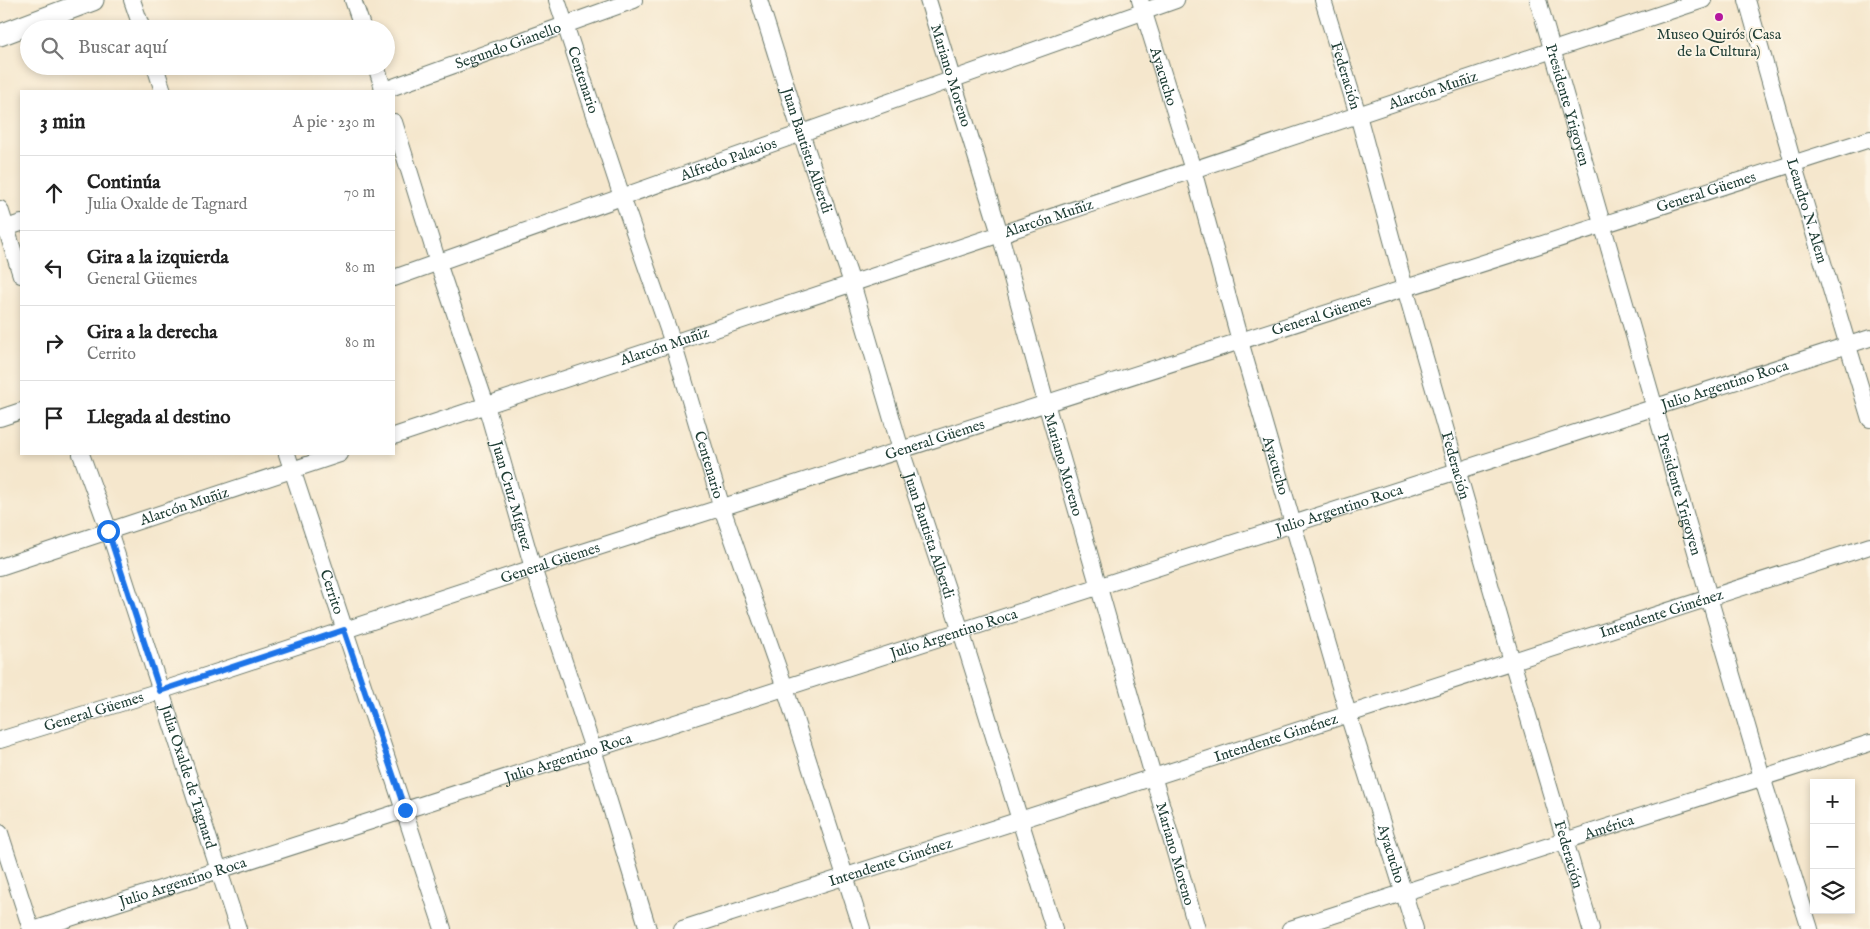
<!DOCTYPE html>
<html lang="es">
<meta charset="utf-8">
<style>
:root{--surface:#fff;--page:#f6f6f6;--text:#222;--muted:#767676;--line:#e0e0e0}
body{margin:0;font-family:"IM FELL English",serif;background:var(--page);color:var(--text)}
.controls{position:absolute;right:15px;bottom:15px;display:grid;overflow:hidden;border-radius:0px;box-shadow:0 2px 8px #0003}
.controls button{width:45px;height:45px;display:grid;place-items:center;padding:0;border:0;border-bottom:1px solid var(--line);background:var(--surface);color:var(--text);font:25px sans-serif}
.stop{position:absolute;width:15px;height:15px;margin:-11px;border:4px solid #1a73e8;border-radius:50%;background:#fff}
.stop.end{background:#1a73e8;border-color:#fff;box-shadow:0 1px 5px #0008}
.list{margin:0;padding:0;list-style:none}
h2{display:flex;justify-content:space-between;align-items:center;height:65px;margin:0;padding:0 20px;font-size:21px}
h2 small{font-size:16px;font-weight:400;color:var(--muted)}
.list li{display:grid;grid-template-columns:32px 1fr auto;gap:15px;align-items:center;box-sizing:border-box;height:75px;padding:0 20px;border-top:1px solid var(--line)}
.list b{display:block;font-size:19px;white-space:nowrap}
.list p{margin:0;font-size:16px;white-space:nowrap;color:var(--muted)}
.list em{font-size:16px;font-style:normal;color:var(--muted)}
.icon{flex:none;width:28px;height:28px;fill:none;stroke:currentColor;stroke-width:2;stroke-linecap:round;stroke-linejoin:round}
.map{position:relative;flex:none;width:1870px;height:929px;overflow:hidden}
.search{position:absolute;background:var(--surface);box-shadow:0 2px 8px #0003;left:20px;top:20px;width:375px;height:55px;display:flex;align-items:center;gap:12px;box-sizing:border-box;padding:0 18px;border-radius:28px;color:var(--muted);font-size:19px}
.panel{position:absolute;background:var(--surface);box-shadow:0 2px 8px #0003;left:20px;top:90px;width:375px;height:365px;border-radius:0px}
.map>svg:first-child{display:block}
</style>
<div class="map">
<svg width="1870" height="929" viewBox="0 0 1870 929">
<rect width="100%" height="100%" fill="#fcf5e5"/>
<filter id="ink" filterUnits="userSpaceOnUse"><feTurbulence type="fractalNoise" baseFrequency=".02" numOctaves="2"/><feDisplacementMap in="SourceGraphic" scale="10" xChannelSelector="R" yChannelSelector="G"/><feConvolveMatrix kernelMatrix="1 2 1 2 8 2 1 2 1" color-interpolation-filters="sRGB"/></filter>
<filter id="wash" filterUnits="userSpaceOnUse"><feTurbulence type="fractalNoise" baseFrequency=".0096" numOctaves="4" result="noise"/><feDisplacementMap in="SourceGraphic" scale="20" xChannelSelector="R" yChannelSelector="G"/><feGaussianBlur stdDeviation="1.12" result="paint"/><feColorMatrix in="noise" values="0 0 0 0 0 0 0 0 0 0 0 0 0 0 0 0 0 1.4 0 .05"/><feComposite in="paint" operator="in"/></filter>
<g filter="url(#wash)">
<rect width="100%" height="100%" fill="#f5e7cd"/>
</g>
<g filter="url(#ink)">
<g fill="none" stroke-linecap="round" stroke-linejoin="round">
<g stroke="#6a786a" stroke-width="18">
<g id="minor">
<path d="M 132,0 L 142,29"/>
<path d="M 353,0 L 363,29"/>
<path id="s1" d="M 557,0 L 622,197 L 673,343 L 722,508 L 785,688 L 862,929"/>
<path id="s2" d="M 759,0 L 801,133 L 852,283 L 901,450 L 961,631 L 1054,929"/>
<path id="s3" d="M 928,0 L 1000,234 L 1046,403 L 1197,929"/>
<path id="s4" d="M 1140,0 L 1193,170 L 1240,341 L 1348,714 L 1415,929"/>
<path id="s5" d="M 1323,0 L 1358,115 L 1405,288 L 1512,661 L 1591,929"/>
<path id="s6" d="M 1538,0 L 1709,597 L 1762,777 L 1810,929"/>
<path id="s7" d="M 1747,0 L 1793,163 L 1870,419"/>
<path d="M 155,66 L 163,91"/>
<path d="M 376,66 L 384,91"/>
<path id="s8" d="M 382,91 L 634,0"/>
<path id="s9" d="M 394,122 L 438,263 L 486,405 L 533,568 L 593,749 L 648,929"/>
<path d="M 0,209 L 21,275"/>
<path d="M 0,230 L 21,223"/>
<path id="s10" d="M 394,278 L 1176,0"/>
<path d="M 0,418 L 21,411"/>
<path id="s11" d="M 394,436 L 1703,0"/>
<path id="s12" d="M 81,454 L 109,531 L 238,929"/>
<path id="s13" d="M 287,454 L 443,929"/>
<path id="s14" d="M 0,567 L 340,454"/>
<path id="s15" d="M 0,740 L 160,691 L 533,568 L 1870,139"/>
<path d="M 0,833 L 31,929"/>
<path id="s16" d="M 36,929 L 1870,338"/>
<path id="s17" d="M 682,929 L 1870,546"/>
<path id="s18" d="M 1290,929 L 1870,743"/>
</g>
</g>
<g stroke="#6a786a" stroke-width="23">
<path id="tertiary" d="M 0,35 L 93,0"/>
</g>
<use href="#minor" stroke="#fff" stroke-width="16"/>
<use href="#tertiary" stroke="#fff" stroke-width="21"/>
</g>
</g>
<g fill="none" stroke-linecap="round" stroke-linejoin="round" filter="url(#ink)">
<path stroke="#1a73e8" stroke-width="6" d="M 108,531 L 160,691 L 344,630 L 405,810"/>
</g>
<circle fill="#b5179e" stroke="#fcf5e5" stroke-width="2" cx="1719" cy="17" r="5"/>
<g text-anchor="middle" stroke-width="4" stroke-linejoin="round" paint-order="stroke">
<g font-size="15" fill="#1f3d34" stroke="#fcf5e5">
<text x="1719" y="39">Museo Quirós (Casa<tspan x="1719" dy="17">de la Cultura)</tspan></text>
</g>
<g font-size="15" fill="#1f3d34" stroke="#fcf5e5">
<text dy="5" stroke="none"><textPath href="#s8" startOffset="134">Segundo Gianello</textPath></text>
<text dy="5" stroke="none"><textPath href="#s3" startOffset="79">Mariano Moreno</textPath></text>
<text dy="5" stroke="none"><textPath href="#s5" startOffset="79">Federación</textPath></text>
<text dy="5" stroke="none"><textPath href="#s4" startOffset="80">Ayacucho</textPath></text>
<text dy="5" stroke="none"><textPath href="#s1" startOffset="84">Centenario</textPath></text>
<text dy="5" stroke="none"><textPath href="#s11" startOffset="1095">Alarcón Muñiz</textPath></text>
<text dy="5" stroke="none"><textPath href="#s6" startOffset="109">Presidente Yrigoyen</textPath></text>
<text dy="5" stroke="none"><textPath href="#s2" startOffset="158">Juan Bautista Alberdi</textPath></text>
<text dy="5" stroke="none"><textPath href="#s10" startOffset="355">Alfredo Palacios</textPath></text>
<text dy="5" stroke="none"><textPath href="#s15" startOffset="1792">General Güemes</textPath></text>
<text dy="5" stroke="none"><textPath href="#s7" startOffset="219">Leandro N. Alem</textPath></text>
<text dy="5" stroke="none"><textPath href="#s11" startOffset="690">Alarcón Muñiz</textPath></text>
<text dy="5" stroke="none"><textPath href="#s15" startOffset="1388">General Güemes</textPath></text>
<text dy="5" stroke="none"><textPath href="#s11" startOffset="285">Alarcón Muñiz</textPath></text>
<text dy="5" stroke="none"><textPath href="#s16" startOffset="1774">Julio Argentino Roca</textPath></text>
<text dy="5" stroke="none"><textPath href="#s15" startOffset="982">General Güemes</textPath></text>
<text dy="5" stroke="none"><textPath href="#s1" startOffset="489">Centenario</textPath></text>
<text dy="5" stroke="none"><textPath href="#s3" startOffset="484">Mariano Moreno</textPath></text>
<text dy="5" stroke="none"><textPath href="#s4" startOffset="485">Ayacucho</textPath></text>
<text dy="5" stroke="none"><textPath href="#s5" startOffset="484">Federación</textPath></text>
<text dy="5" stroke="none"><textPath href="#s6" startOffset="514">Presidente Yrigoyen</textPath></text>
<text dy="5" stroke="none"><textPath href="#s9" startOffset="392">Juan Cruz Míguez</textPath></text>
<text dy="5" stroke="none"><textPath href="#s14" startOffset="194">Alarcón Muñiz</textPath></text>
<text dy="5" stroke="none"><textPath href="#s16" startOffset="1369">Julio Argentino Roca</textPath></text>
<text dy="5" stroke="none"><textPath href="#s2" startOffset="562">Juan Bautista Alberdi</textPath></text>
<text dy="5" stroke="none"><textPath href="#s15" startOffset="578">General Güemes</textPath></text>
<text dy="5" stroke="none"><textPath href="#s13" startOffset="145">Cerrito</textPath></text>
<text dy="5" stroke="none"><textPath href="#s17" startOffset="1029">Intendente Giménez</textPath></text>
<text dy="5" stroke="none"><textPath href="#s16" startOffset="964">Julio Argentino Roca</textPath></text>
<text dy="5" stroke="none"><textPath href="#s15" startOffset="98">General Güemes</textPath></text>
<text dy="5" stroke="none"><textPath href="#s17" startOffset="624">Intendente Giménez</textPath></text>
<text dy="5" stroke="none"><textPath href="#s16" startOffset="559">Julio Argentino Roca</textPath></text>
<text dy="5" stroke="none"><textPath href="#s12" startOffset="340">Julia Oxalde de Tagnard</textPath></text>
<text dy="5" stroke="none"><textPath href="#s18" startOffset="335">América</textPath></text>
<text dy="5" stroke="none"><textPath href="#s4" startOffset="890">Ayacucho</textPath></text>
<text dy="5" stroke="none"><textPath href="#s3" startOffset="889">Mariano Moreno</textPath></text>
<text dy="5" stroke="none"><textPath href="#s5" startOffset="889">Federación</textPath></text>
<text dy="5" stroke="none"><textPath href="#s17" startOffset="219">Intendente Giménez</textPath></text>
<text dy="5" stroke="none"><textPath href="#s16" startOffset="154">Julio Argentino Roca</textPath></text>
</g>
</g>
</svg>
<div class="controls">
<button>+</button>
<button>−</button>
<button><svg class="icon" aria-label="layers" viewBox="0 0 24 24"><path d="M12 4l9 5-9 5-9-5zM3 14l9 5 9-5"/></svg></button>
</div>
<div class="stop" style="left:108px;top:531px"></div>
<div class="stop end" style="left:405px;top:810px"></div>
<div class="search"><svg class="icon" aria-label="search" viewBox="0 0 24 24"><circle cx="10" cy="10" r="6"/><path d="M15 15l6 6"/></svg>Buscar aquí</div>
<section class="panel">
<h2>3 min<small>A pie · 230 m</small></h2>
<ul class="list">
<li><svg class="icon" aria-label="ahead" viewBox="0 0 24 24"><path d="M12 20V5M6 11l6-6 6 6"/></svg><div><b>Continúa</b><p>Julia Oxalde de Tagnard</p></div><em>70 m</em></li>
<li><svg class="icon" aria-label="left" viewBox="0 0 24 24"><path d="M17 20v-9H6M10 6l-5 5 5 5"/></svg><div><b>Gira a la izquierda</b><p>General Güemes</p></div><em>80 m</em></li>
<li><svg class="icon" aria-label="right" viewBox="0 0 24 24"><path d="M7 20v-9h11M14 6l5 5-5 5"/></svg><div><b>Gira a la derecha</b><p>Cerrito</p></div><em>80 m</em></li>
<li><svg class="icon" aria-label="arrive" viewBox="0 0 24 24"><path d="M6 21V4h12l-3 4 3 4H6"/></svg><div><b>Llegada al destino</b></div></li>
</ul>
</section>
</div>
